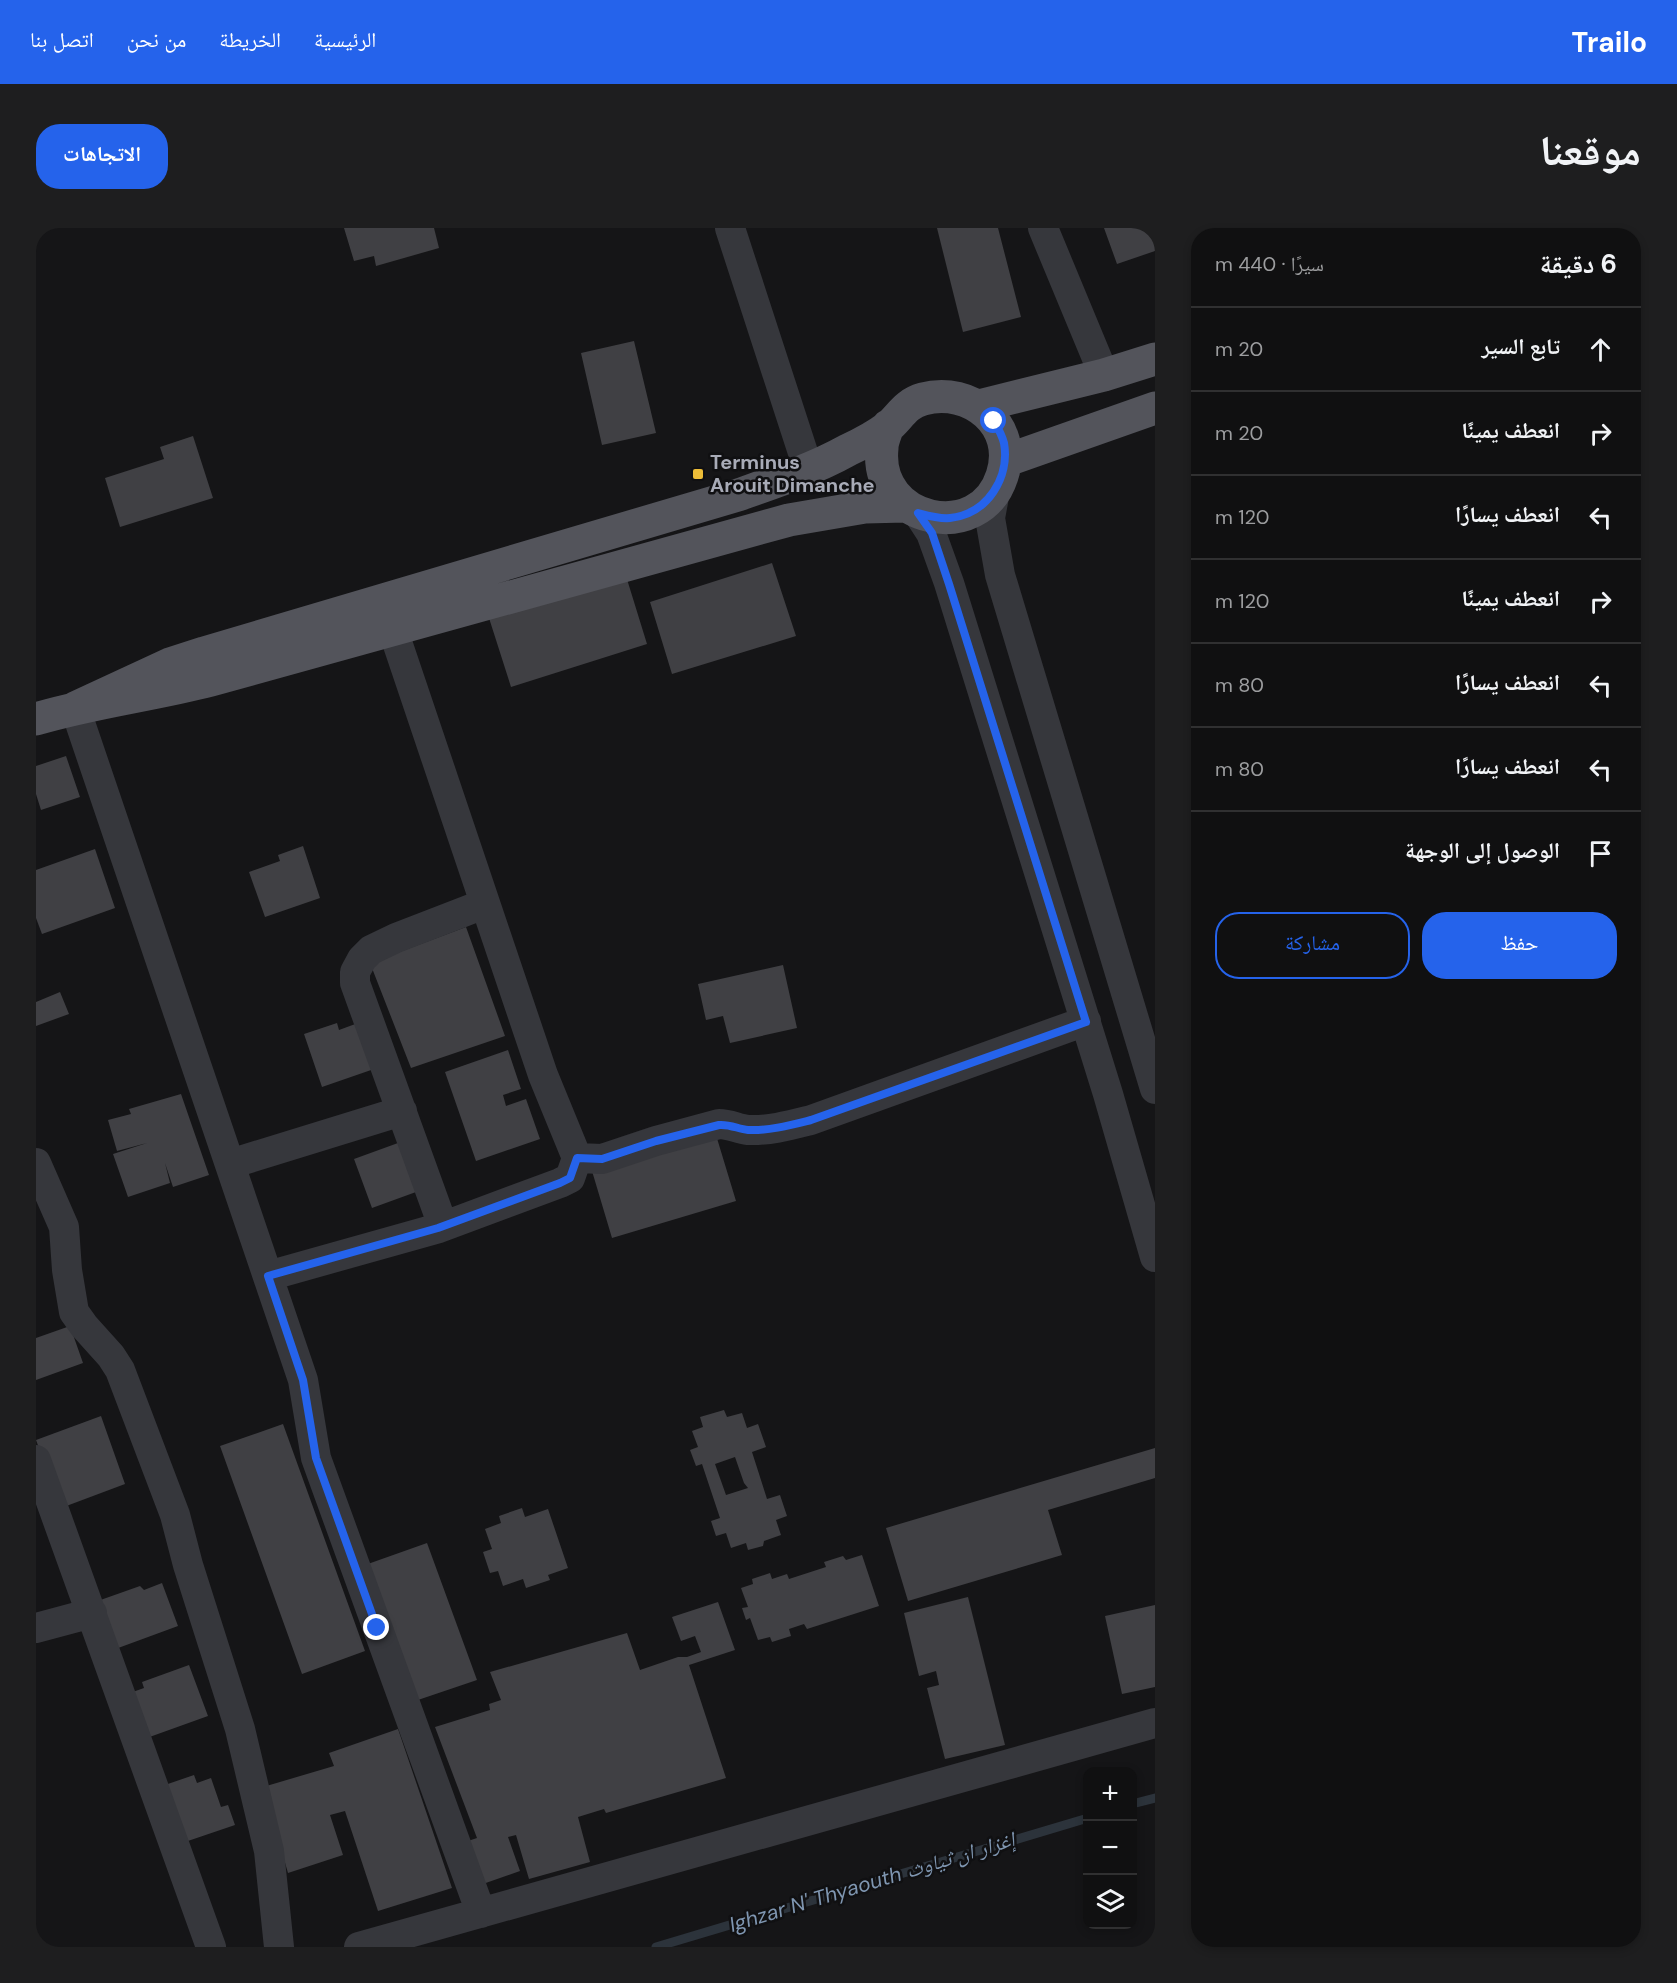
<!DOCTYPE html>
<html lang="ar">
<meta charset="utf-8">
<style>
:root{--surface:#101011;--page:#1e1e1f;--text:#f1f3f6;--muted:#9c9d9f;--line:#303031;--accent:#2563eb}
body{margin:0;font-family:"DM Sans","Noto Naskh Arabic",sans-serif;background:var(--page);color:var(--text);direction:rtl}
.controls{position:absolute;right:18px;bottom:18px;display:grid;overflow:hidden;border-radius:12px;box-shadow:0 3px 9px #0003}
.controls button{width:54px;height:54px;display:grid;place-items:center;padding:0;border:0;border-bottom:2px solid var(--line);background:var(--surface);color:var(--text);font:30px sans-serif}
.stop{position:absolute;width:18px;height:18px;margin:-14px;border:4px solid #2563eb;border-radius:50%;background:#fff}
.stop.end{background:#2563eb;border-color:#fff;box-shadow:0 2px 6px #0008}
.list{margin:0;padding:0;list-style:none}
h2{display:flex;justify-content:space-between;align-items:center;height:78px;margin:0;padding:0 24px;font-size:26px}
h2 small{font-size:20px;font-weight:400;color:var(--muted)}
.list li{display:grid;grid-template-columns:39px 1fr auto;gap:18px;align-items:center;box-sizing:border-box;height:84px;padding:0 24px;border-top:2px solid var(--line)}
.list b{display:block;font-size:22px;white-space:nowrap}
.list em{font-size:20px;font-style:normal;color:var(--muted)}
.actions{display:flex;gap:12px;padding:18px 24px}
.actions a{flex:1;padding:14px 0;border:2px solid var(--accent);border-radius:24px;text-align:center;font-size:21px;color:var(--accent)}
.actions .main{background:var(--accent);color:#fff}
.icon{flex:none;width:33px;height:33px;fill:none;stroke:currentColor;stroke-width:2;stroke-linecap:round;stroke-linejoin:round}
.map{position:relative;flex:none;width:1119px;height:1719px;overflow:hidden;direction:ltr;border-radius:24px}
header{display:flex;align-items:center;gap:36px;box-sizing:border-box;height:84px;padding:0 30px;background:var(--accent);color:#fff}
header strong{font-size:28px}
nav{display:flex;gap:33px;margin-inline-start:auto;font-size:21px}
.intro{display:flex;align-items:center;justify-content:space-between;box-sizing:border-box;height:144px;padding:0 36px}
h1{margin:0;font-size:42px}
.button{padding:15px 27px;border-radius:24px;background:var(--accent);color:#fff;font-size:21px;font-weight:700}
main{display:flex;gap:36px;padding:0 36px}
aside{flex:1;background:var(--surface);border-radius:24px;box-shadow:0 3px 9px #0003}
.map>svg:first-child{display:block}
</style>
<header>
<strong>Trailo</strong>
<nav><a>الرئيسية</a><a>الخريطة</a><a>من نحن</a><a>اتصل بنا</a></nav>
</header>
<div class="intro"><h1>موقعنا</h1><a class="button">الاتجاهات</a></div>
<main>
<aside>
<h2>6 دقيقة<small>سيرًا · 440 m</small></h2>
<ul class="list">
<li><svg class="icon" aria-label="ahead" viewBox="0 0 24 24"><path d="M12 20V5M6 11l6-6 6 6"/></svg><div><b>تابع السير</b></div><em>20 m</em></li>
<li><svg class="icon" aria-label="right" viewBox="0 0 24 24"><path d="M7 20v-9h11M14 6l5 5-5 5"/></svg><div><b>انعطف يمينًا</b></div><em>20 m</em></li>
<li><svg class="icon" aria-label="left" viewBox="0 0 24 24"><path d="M17 20v-9H6M10 6l-5 5 5 5"/></svg><div><b>انعطف يسارًا</b></div><em>120 m</em></li>
<li><svg class="icon" aria-label="right" viewBox="0 0 24 24"><path d="M7 20v-9h11M14 6l5 5-5 5"/></svg><div><b>انعطف يمينًا</b></div><em>120 m</em></li>
<li><svg class="icon" aria-label="left" viewBox="0 0 24 24"><path d="M17 20v-9H6M10 6l-5 5 5 5"/></svg><div><b>انعطف يسارًا</b></div><em>80 m</em></li>
<li><svg class="icon" aria-label="left" viewBox="0 0 24 24"><path d="M17 20v-9H6M10 6l-5 5 5 5"/></svg><div><b>انعطف يسارًا</b></div><em>80 m</em></li>
<li><svg class="icon" aria-label="arrive" viewBox="0 0 24 24"><path d="M6 21V4h12l-3 4 3 4H6"/></svg><div><b>الوصول إلى الوجهة</b></div></li>
</ul>
<div class="actions"><a class="main">حفظ</a><a>مشاركة</a></div>
</aside>
<div class="map">
<svg width="1119" height="1719" viewBox="0 0 1119 1719">
<rect width="100%" height="100%" fill="#151517"/>
<g fill="none" stroke-linecap="round" stroke-linejoin="round">
<path stroke="#2c333b" stroke-width="9" d="M 1096,1576 L 1119,1570
M 620,1719 L 1052,1590"/>
</g>
<path fill="#404044" fill-rule="evenodd" d="M 308,0 L 398,0 L 403,20 L 340,38 L 338,28 L 318,33 Z
M 901,0 L 962,0 L 985,89 L 927,104 Z
M 1068,0 L 1119,0 L 1119,23 L 1081,36 Z
M 598,113 L 620,205 L 566,217 L 545,125 Z
M 157,208 L 177,270 L 84,299 L 69,250 L 128,231 L 124,219 Z
M 736,335 L 760,408 L 636,446 L 614,374 Z
M 590,348 L 611,416 L 475,459 L 453,390 Z
M 30,528 L 44,569 L 5,582 L 0,566 L 0,538 Z
M 267,618 L 284,670 L 229,689 L 213,644 L 244,633 L 242,627 Z
M 59,621 L 79,680 L 6,706 L 0,690 L 0,642 Z
M 430,699 L 469,808 L 375,840 L 334,735 Z
M 747,737 L 761,800 L 694,815 L 687,788 L 670,792 L 662,756 Z
M 24,764 L 33,786 L 0,798 L 0,774 Z
M 301,795 L 303,802 L 322,795 L 338,841 L 286,859 L 268,806 Z
M 472,822 L 485,861 L 467,867 L 470,878 L 490,871 L 504,911 L 440,933 L 409,844 Z
M 145,866 L 173,947 L 137,959 L 129,935 L 134,955 L 92,969 L 77,926 L 111,915 L 81,923 L 72,892 L 95,886 L 93,881 Z
M 680,907 L 700,973 L 576,1010 L 556,943 Z
M 362,915 L 380,964 L 336,980 L 318,931 Z
M 34,1098 L 47,1135 L 0,1152 L 0,1110 Z
M 688,1182 L 691,1189 L 706,1185 L 711,1200 L 722,1196 L 730,1219 L 716,1224 L 731,1271 L 744,1267 L 751,1288 L 740,1292 L 745,1307 L 728,1313 L 727,1318 L 712,1322 L 710,1315 L 695,1320 L 690,1305 L 680,1308 L 675,1293 L 684,1290 L 666,1236 L 660,1238 L 654,1222 L 662,1219 L 656,1203 L 667,1199 L 664,1189 ZM 699,1229 L 708,1255 L 712,1260 L 690,1267 L 679,1236 Z
M 65,1188 L 89,1256 L 25,1280 L 0,1212 Z
M 247,1196 L 329,1423 L 266,1446 L 184,1218 Z
M 1119,1220 L 1119,1250 L 1012,1282 L 1026,1327 L 872,1373 L 850,1300 Z
M 486,1280 L 489,1289 L 512,1281 L 532,1340 L 512,1347 L 514,1352 L 490,1360 L 487,1351 L 467,1358 L 462,1343 L 454,1345 L 447,1324 L 456,1321 L 449,1301 L 465,1295 L 463,1288 Z
M 391,1315 L 441,1452 L 379,1473 L 329,1337 Z
M 826,1327 L 843,1378 L 771,1401 L 768,1396 L 753,1401 L 755,1408 L 736,1414 L 734,1409 L 722,1412 L 714,1390 L 710,1392 L 706,1380 L 712,1379 L 705,1360 L 717,1356 L 716,1351 L 734,1345 L 736,1351 L 751,1346 L 753,1351 L 790,1339 L 788,1334 L 807,1328 L 810,1332 Z
M 126,1355 L 142,1398 L 74,1423 L 56,1375 L 104,1358 L 108,1362 Z
M 932,1369 L 969,1517 L 909,1531 L 891,1460 L 903,1457 L 900,1443 L 883,1448 L 868,1385 Z
M 682,1374 L 699,1422 L 653,1437 L 690,1550 L 570,1585 L 568,1581 L 542,1589 L 554,1634 L 493,1651 L 480,1607 L 472,1609 L 484,1643 L 444,1657 L 429,1614 L 441,1610 L 399,1499 L 454,1482 L 453,1476 L 465,1472 L 454,1444 L 591,1405 L 604,1442 L 642,1429 L 651,1429 L 665,1424 L 659,1408 L 645,1413 L 636,1389 Z
M 1119,1377 L 1119,1459 L 1086,1466 L 1069,1388 Z
M 153,1437 L 172,1488 L 108,1511 L 91,1466 L 108,1460 L 106,1454 Z
M 362,1501 L 416,1660 L 342,1683 L 309,1583 L 294,1587 L 307,1627 L 252,1645 L 227,1559 L 298,1538 L 293,1525 Z
M 158,1547 L 161,1555 L 175,1550 L 185,1579 L 192,1577 L 199,1597 L 146,1615 L 126,1558 Z"/>
<g fill="none" stroke-linecap="round" stroke-linejoin="round">
<path stroke="#3c3e43" stroke-width="4" stroke-dasharray="3 4.5" stroke-linecap="butt" d="M 0,1713 L 14,1719"/>
<path stroke="#36373c" stroke-width="30" d="M 694,0 L 772,240
M 1007,0 L 1068,147
M 959,263 L 954,290 L 964,347 L 1119,861
M 882,285 L 895,305 L 913,355 L 1072,866 L 1119,1029
M 39,480 L 267,1152 L 280,1230 L 445,1685
M 541,930 L 566,931 L 620,913 L 683,896 C 694,896 702,901 712,902 C 733,903 755,897 775,892 L 1050,793
M 0,935 L 28,999 L 31,1042 L 38,1084 L 48,1098 L 75,1128 L 84,1142 L 139,1287 L 152,1337 L 204,1501 L 233,1623 L 243,1719
M 194,936 L 366,883
M 407,998 L 319,755 L 319,744 L 326,731 L 335,722 L 360,710 L 448,676
M 232,1048 L 403,1000 L 524,955 L 534,950 L 541,930 L 507,847 L 357,402
M 0,1232 L 175,1719
M 0,1400 L 56,1385
M 323,1719 L 1119,1495"/>
<path stroke="#53545b" stroke-width="33" d="M 943,178 L 1068,147 L 1119,131
M 969,233 L 1119,180
M 39,480 L 134,436 L 168,425 L 702,267 C 739,254 778,241 812,222 C 825,216 840,208 852,199 C 864,189 869,176 887,171 C 934,158 983,197 966,248 C 944,317 838,295 846,220 C 846,213 850,205 852,198
M 0,491 C 57,474 117,467 175,452 L 753,292 L 829,279 L 869,278"/>
</g>
<g fill="none" stroke-linecap="round" stroke-linejoin="round">
<path stroke="#2563eb" stroke-width="8" d="M 341,1400 L 280,1230 L 267,1152 L 232,1048 L 402,1000 L 524,955 L 534,950 L 541,930 L 566,931 L 620,913 L 683,897 C 694,896 702,901 712,902 C 733,903 755,897 775,892 L 1050,794 L 913,356 L 896,305 L 882,285 C 893,288 903,291 914,290 C 952,286 974,249 968,215 C 966,207 962,200 958,193"/>
</g>
<rect fill="#edbd38" stroke="#101012" stroke-width="2" x="656" y="240" width="12" height="12" rx="3"/>
<g text-anchor="middle" stroke-width="5" stroke-linejoin="round" paint-order="stroke">
<g font-size="20" font-weight="bold" fill="#a8abb7" stroke="#101012" text-anchor="start">
<text x="674" y="241">Terminus<tspan x="674" dy="23">Arouit Dimanche</tspan></text>
</g>
<g font-size="21" font-style="italic" fill="#7f96b1" stroke="#101012">
<text transform="translate(836 1654) rotate(-17)" y="7">Ighzar N' Thyaouth إغزار ان ثياوث</text>
</g>
</g>
</svg>
<div class="controls">
<button>+</button>
<button>−</button>
<button><svg class="icon" aria-label="layers" viewBox="0 0 24 24"><path d="M12 4l9 5-9 5-9-5zM3 14l9 5 9-5"/></svg></button>
</div>
<div class="stop" style="left:958px;top:193px"></div>
<div class="stop end" style="left:341px;top:1400px"></div>
</div>
</main>
